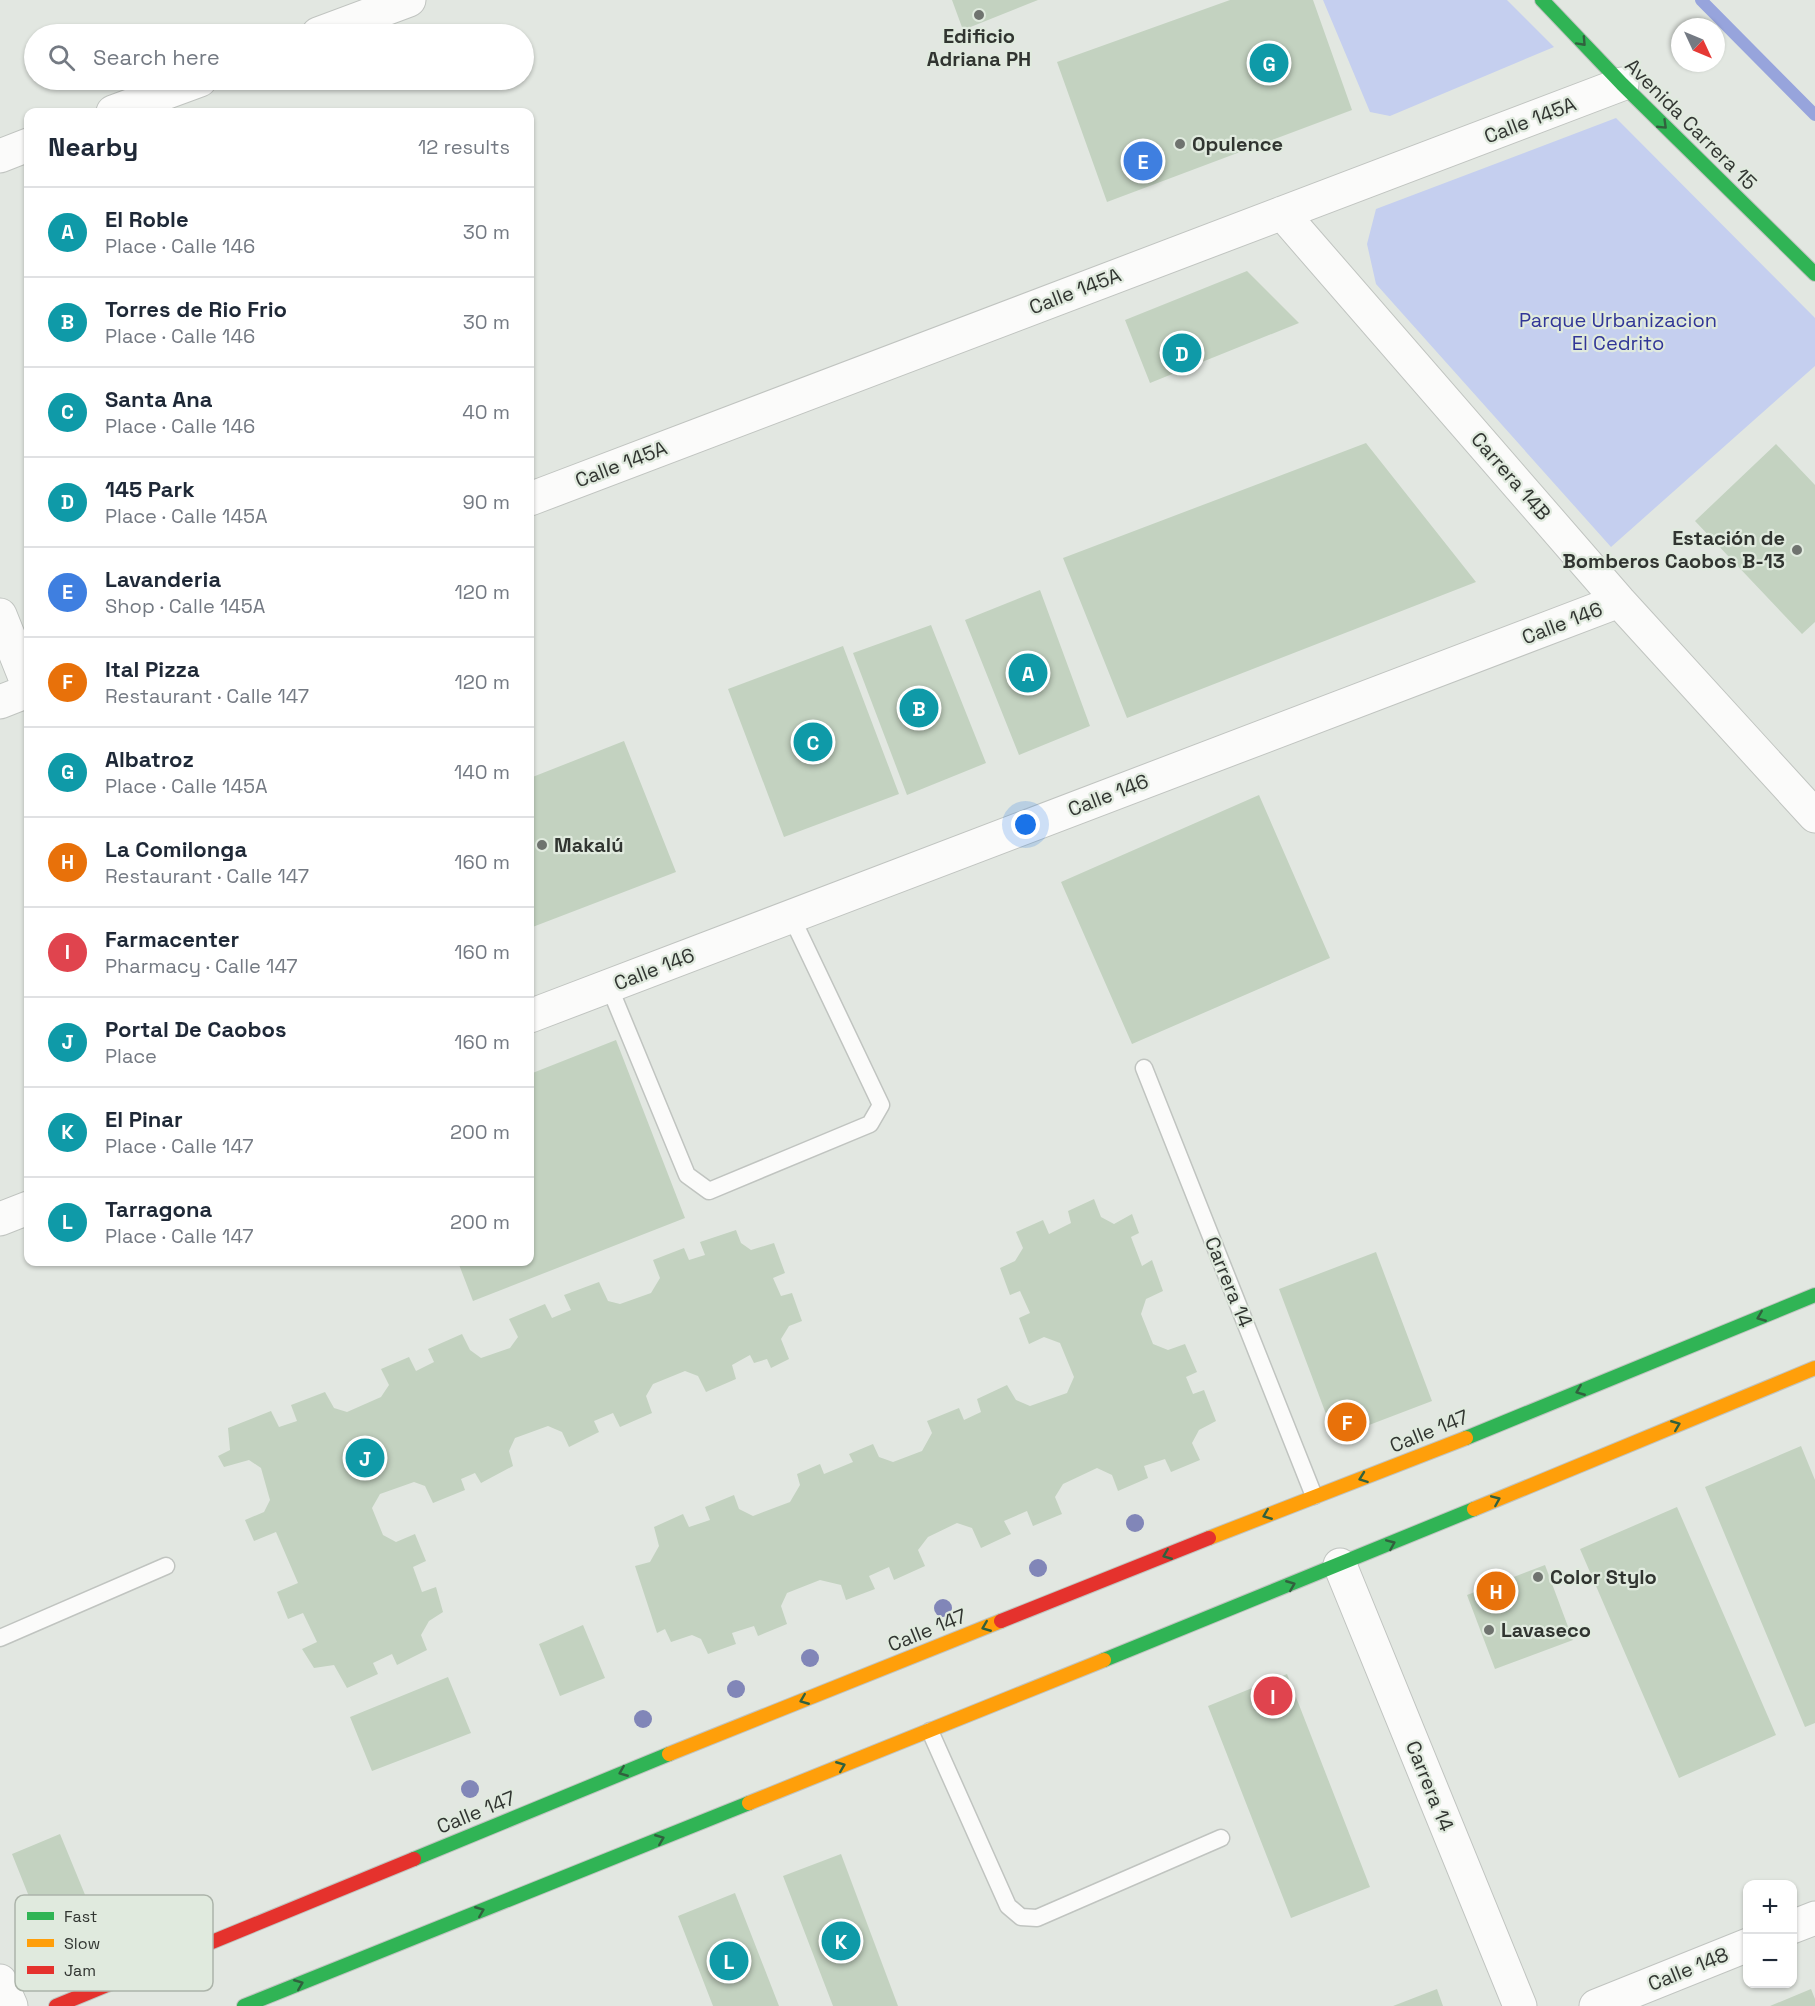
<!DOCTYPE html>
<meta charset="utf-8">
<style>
:root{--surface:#fff;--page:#f6f6f7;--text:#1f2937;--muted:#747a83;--line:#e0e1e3;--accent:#d93025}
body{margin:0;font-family:"Space Grotesk",sans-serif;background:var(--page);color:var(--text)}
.controls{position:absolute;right:18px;bottom:18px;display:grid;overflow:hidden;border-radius:12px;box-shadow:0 2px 4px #0004}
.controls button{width:54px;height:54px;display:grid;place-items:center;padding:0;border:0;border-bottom:2px solid var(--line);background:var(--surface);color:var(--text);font:30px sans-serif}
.compass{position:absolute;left:1671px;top:18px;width:54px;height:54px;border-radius:50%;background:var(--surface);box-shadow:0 2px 4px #0004;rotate:134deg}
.you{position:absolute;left:1026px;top:825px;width:21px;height:21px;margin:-15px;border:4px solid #fff;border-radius:50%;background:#1a73e8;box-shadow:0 0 0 9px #1a73e833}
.badge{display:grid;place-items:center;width:39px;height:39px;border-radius:50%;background:var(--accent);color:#fff;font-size:20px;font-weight:700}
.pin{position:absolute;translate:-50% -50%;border:3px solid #fff;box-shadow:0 2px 6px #0006}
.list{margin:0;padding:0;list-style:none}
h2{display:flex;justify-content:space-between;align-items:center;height:78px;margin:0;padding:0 24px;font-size:26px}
h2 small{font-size:20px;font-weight:400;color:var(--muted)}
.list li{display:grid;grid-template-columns:39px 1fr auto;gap:18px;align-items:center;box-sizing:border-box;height:90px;padding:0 24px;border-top:2px solid var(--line)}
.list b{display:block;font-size:22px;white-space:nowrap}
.list p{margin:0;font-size:20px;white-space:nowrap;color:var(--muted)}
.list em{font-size:20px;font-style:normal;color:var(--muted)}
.icon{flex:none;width:33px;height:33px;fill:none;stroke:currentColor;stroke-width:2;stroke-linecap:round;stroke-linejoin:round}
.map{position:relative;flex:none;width:1815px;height:2006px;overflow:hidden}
.search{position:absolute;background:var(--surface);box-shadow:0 2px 4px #0004;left:24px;top:24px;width:510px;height:66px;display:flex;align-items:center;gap:15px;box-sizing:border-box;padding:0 21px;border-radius:33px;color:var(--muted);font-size:22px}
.panel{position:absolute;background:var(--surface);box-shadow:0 2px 4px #0004;left:24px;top:108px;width:510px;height:1158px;border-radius:12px}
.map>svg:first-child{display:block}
</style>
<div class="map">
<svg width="1815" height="2006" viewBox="0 0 1815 2006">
<rect width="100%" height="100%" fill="#e2e7e1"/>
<path fill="#c5cfef" d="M 1323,0 L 1507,0 L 1554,47 L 1390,116 L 1370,112 Z
M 1616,118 L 1815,318 L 1815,366 L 1611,547 L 1376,284 L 1367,244 L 1376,209 Z"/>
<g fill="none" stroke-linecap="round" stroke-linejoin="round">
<path stroke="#97a4dc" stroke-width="12" d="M 1701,0 L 1815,115"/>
</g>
<path fill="#c3d2c0" d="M 952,0 L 1038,0 L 963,30 Z
M 1230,0 L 1313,0 L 1352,110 L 1107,202 L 1057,62 Z
M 1247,271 L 1299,323 L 1150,383 L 1125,320 Z
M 1366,443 L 1476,582 L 1127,718 L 1063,558 Z
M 1776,444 L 1815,485 L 1815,622 L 1802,634 L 1695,521 Z
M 1040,590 L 1090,726 L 1019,755 L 965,620 Z
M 931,625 L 986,763 L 907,795 L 853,653 Z
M 843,646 L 899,794 L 784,837 L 728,689 Z
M 624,741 L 676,872 L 530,928 L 530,778 Z
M 1259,795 L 1330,958 L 1132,1044 L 1061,882 Z
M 616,1040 L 685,1218 L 473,1301 L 458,1262 L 530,1262 L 530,1074 Z
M 1094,1199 L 1101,1217 L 1114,1224 L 1132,1214 L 1139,1233 L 1131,1237 L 1142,1266 L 1152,1260 L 1163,1291 L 1146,1299 L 1141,1314 L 1153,1344 L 1168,1350 L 1185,1344 L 1197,1372 L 1186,1377 L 1193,1394 L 1204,1390 L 1216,1421 L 1199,1430 L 1192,1443 L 1200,1460 L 1171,1472 L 1165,1459 L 1144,1466 L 1148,1478 L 1118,1491 L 1112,1475 L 1097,1468 L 1063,1484 L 1055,1497 L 1062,1514 L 1033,1526 L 1027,1511 L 1004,1521 L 1011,1534 L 981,1548 L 972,1528 L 957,1523 L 928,1537 L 918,1550 L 925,1566 L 894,1580 L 889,1567 L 869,1576 L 875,1589 L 846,1600 L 841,1585 L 820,1580 L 787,1593 L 781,1606 L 787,1624 L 758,1636 L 754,1626 L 732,1633 L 736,1644 L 708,1654 L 701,1639 L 692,1635 L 671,1642 L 665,1629 L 657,1633 L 635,1566 L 650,1562 L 659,1546 L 654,1527 L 683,1514 L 689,1527 L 710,1520 L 705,1507 L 734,1495 L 739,1509 L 753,1516 L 790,1502 L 800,1485 L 797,1474 L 820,1464 L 824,1474 L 853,1462 L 849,1454 L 873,1444 L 879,1457 L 893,1462 L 922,1451 L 932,1433 L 927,1421 L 959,1408 L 964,1420 L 981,1412 L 977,1399 L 1007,1385 L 1016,1400 L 1030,1406 L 1067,1393 L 1074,1377 L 1060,1343 L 1044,1337 L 1029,1344 L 1019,1318 L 1030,1313 L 1020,1291 L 1010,1295 L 1000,1268 L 1015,1261 L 1023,1248 L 1016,1232 L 1043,1220 L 1049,1234 L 1071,1223 L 1068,1211 Z
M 736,1230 L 741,1243 L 751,1250 L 774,1243 L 785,1273 L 773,1278 L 781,1296 L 792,1293 L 802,1321 L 789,1326 L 781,1339 L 789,1359 L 771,1368 L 767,1359 L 754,1363 L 750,1355 L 732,1365 L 736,1379 L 706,1392 L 698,1376 L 685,1371 L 653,1384 L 646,1396 L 652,1413 L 620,1427 L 613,1413 L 594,1421 L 599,1432 L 569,1447 L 562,1432 L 548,1426 L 515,1438 L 509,1451 L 513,1466 L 481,1483 L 475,1473 L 461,1479 L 465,1490 L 433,1503 L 425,1486 L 414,1482 L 380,1494 L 372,1508 L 383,1535 L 396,1542 L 415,1534 L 426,1561 L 413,1567 L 422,1592 L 436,1587 L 443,1612 L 429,1621 L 421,1635 L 427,1650 L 397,1665 L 392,1654 L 373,1663 L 378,1674 L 347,1688 L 334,1665 L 314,1668 L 302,1649 L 317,1642 L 303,1613 L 288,1619 L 277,1592 L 298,1583 L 276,1532 L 254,1541 L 245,1520 L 264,1512 L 270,1500 L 261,1468 L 249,1460 L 224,1467 L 218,1456 L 230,1450 L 228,1428 L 271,1411 L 279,1427 L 297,1421 L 291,1405 L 325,1392 L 334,1408 L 347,1412 L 381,1397 L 389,1385 L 381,1369 L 409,1357 L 416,1371 L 434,1362 L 428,1349 L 462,1334 L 470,1350 L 481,1358 L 510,1348 L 518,1337 L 509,1319 L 545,1304 L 552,1318 L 571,1310 L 564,1295 L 599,1282 L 608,1301 L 620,1304 L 651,1293 L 660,1278 L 653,1260 L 684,1248 L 689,1260 L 705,1255 L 700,1242 Z
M 1376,1252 L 1432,1401 L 1335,1438 L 1279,1289 Z
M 1801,1446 L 1815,1480 L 1815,1723 L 1805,1727 L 1705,1487 Z
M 1677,1507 L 1776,1735 L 1679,1778 L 1580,1549 Z
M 1545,1565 L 1573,1640 L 1495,1669 L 1467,1595 Z
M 583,1625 L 605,1678 L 560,1696 L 539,1644 Z
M 1287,1674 L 1370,1887 L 1291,1918 L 1208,1706 Z
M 448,1677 L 471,1733 L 372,1771 L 350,1717 Z
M 60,1834 L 95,1919 L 46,1939 L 12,1854 Z
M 841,1854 L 898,2006 L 833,2006 L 783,1876 Z
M 735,1893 L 779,2006 L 713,2006 L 678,1916 Z
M 1437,1989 L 1443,2006 L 1393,2006 Z
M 1811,1989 L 1815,1999 L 1815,2006 L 1770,2006 Z"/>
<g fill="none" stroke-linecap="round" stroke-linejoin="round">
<g stroke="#c0c4c0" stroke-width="19">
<path id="lane" d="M 609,986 L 687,1175 L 709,1191 L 870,1124 L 881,1105 L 791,916
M 1144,1068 L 1314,1496
M 0,1638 L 166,1566
M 930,1731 L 1008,1906 L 1021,1917 L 1037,1918 L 1221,1838"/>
</g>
<g stroke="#c0c4c0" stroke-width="35">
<path id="street" d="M 318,34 L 409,0
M 113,112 L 200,80
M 0,156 L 28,145
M 1282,213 L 1619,601 L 1815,816
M 530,499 L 1622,84
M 0,615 L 28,685
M 0,702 L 28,691
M 530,1016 L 1619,601
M 0,1219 L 28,1208
M 1340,1565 L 1520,2006
M 1792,1927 L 1815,1918
M 0,1981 L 11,2006
M 1596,2006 L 1748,1945"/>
</g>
<g stroke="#c0c4c0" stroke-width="16">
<path id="fast" d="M 1542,0 L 1622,84 L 1815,274
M 1466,1438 L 1815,1295
M 1104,1660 L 1474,1509
M 414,1859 L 669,1754
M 244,2006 L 749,1803"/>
</g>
<g stroke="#c0c4c0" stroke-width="16">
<path id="slow" d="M 1474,1509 L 1815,1368
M 1209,1538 L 1466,1438
M 669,1754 L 1001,1621
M 749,1803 L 1104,1660"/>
</g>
<g stroke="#c0c4c0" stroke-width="16">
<path id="jam" d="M 1001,1621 L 1209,1538
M 56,2006 L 414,1859"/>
</g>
<use href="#lane" stroke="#fbfbfa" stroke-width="16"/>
<use href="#street" stroke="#fbfbfa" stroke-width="33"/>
<use href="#fast" stroke="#30b455" stroke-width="14"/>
<use href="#slow" stroke="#ff9f0a" stroke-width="14"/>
<use href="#jam" stroke="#e5322d" stroke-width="14"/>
</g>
<g fill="#8186b8">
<circle cx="1135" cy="1523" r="9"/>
<circle cx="1038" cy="1568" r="9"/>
<circle cx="943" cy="1608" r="9"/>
<circle cx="810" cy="1658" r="9"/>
<circle cx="736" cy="1689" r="9"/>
<circle cx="643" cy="1719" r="9"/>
<circle cx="470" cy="1789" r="9"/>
</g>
<defs><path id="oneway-chevron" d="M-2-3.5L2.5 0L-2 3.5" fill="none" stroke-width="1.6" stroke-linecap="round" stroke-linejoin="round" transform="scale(1.5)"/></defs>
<g stroke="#31613e">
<use href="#oneway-chevron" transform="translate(1582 42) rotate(47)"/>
<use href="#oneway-chevron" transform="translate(1663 125) rotate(44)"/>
<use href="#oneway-chevron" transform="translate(1761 1317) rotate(158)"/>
<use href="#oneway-chevron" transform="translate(1580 1391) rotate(158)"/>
<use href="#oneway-chevron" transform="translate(1676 1425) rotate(-22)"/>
<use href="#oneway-chevron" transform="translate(1363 1478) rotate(160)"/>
<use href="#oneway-chevron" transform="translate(1496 1500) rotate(-23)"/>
<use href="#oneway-chevron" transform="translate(1267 1515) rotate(158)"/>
<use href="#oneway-chevron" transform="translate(1391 1544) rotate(-23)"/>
<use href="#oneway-chevron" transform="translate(1167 1555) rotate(158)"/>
<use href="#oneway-chevron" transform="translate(1291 1585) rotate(-22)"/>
<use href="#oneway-chevron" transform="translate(986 1627) rotate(158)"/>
<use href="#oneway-chevron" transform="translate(804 1700) rotate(158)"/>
<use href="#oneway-chevron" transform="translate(841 1766) rotate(-22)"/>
<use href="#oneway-chevron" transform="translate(623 1772) rotate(158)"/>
<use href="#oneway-chevron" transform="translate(660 1839) rotate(-22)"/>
<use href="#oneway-chevron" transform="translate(480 1911) rotate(-22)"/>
<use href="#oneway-chevron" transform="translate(299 1984) rotate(-22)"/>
</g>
<g fill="#6f736f" stroke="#e0eade" stroke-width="2">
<circle cx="979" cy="15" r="6"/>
<circle cx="1180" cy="144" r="6"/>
<circle cx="1797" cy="550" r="6"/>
<circle cx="542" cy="845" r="6"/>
<circle cx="1538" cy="1577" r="6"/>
<circle cx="1489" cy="1630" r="6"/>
</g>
<g text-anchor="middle" stroke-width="4.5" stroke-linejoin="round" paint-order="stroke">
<g font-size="20" font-weight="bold" fill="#313531" stroke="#e0eade" text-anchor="start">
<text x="979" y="43" text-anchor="middle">Edificio<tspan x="979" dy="23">Adriana PH</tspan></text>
<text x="1192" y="151">Opulence</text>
<text x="1785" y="545" text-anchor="end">Estación de<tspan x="1785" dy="23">Bomberos Caobos B-13</tspan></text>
<text x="554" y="852">Makalú</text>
<text x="1550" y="1584">Color Stylo</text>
<text x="1501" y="1637">Lavaseco</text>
</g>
<g font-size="20" fill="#313531" stroke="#e0eade">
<text transform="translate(1530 120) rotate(-21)" y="7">Calle 145A</text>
<text transform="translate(1691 124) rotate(45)" y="7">Avenida Carrera 15</text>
<text transform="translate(1075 291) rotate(-21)" y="7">Calle 145A</text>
<text transform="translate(621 464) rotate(-21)" y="7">Calle 145A</text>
<text transform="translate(1511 476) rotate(49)" y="7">Carrera 14B</text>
<text transform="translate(1562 623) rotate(-21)" y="7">Calle 146</text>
<text transform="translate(1108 795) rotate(-21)" y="7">Calle 146</text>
<text transform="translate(654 969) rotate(-21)" y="7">Calle 146</text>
<text transform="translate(1229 1282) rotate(68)" y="7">Carrera 14</text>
<text transform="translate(1429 1431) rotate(-22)" y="7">Calle 147</text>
<text transform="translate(927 1630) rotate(-22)" y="7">Calle 147</text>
<text transform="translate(1430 1786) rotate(68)" y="7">Carrera 14</text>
<text transform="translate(476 1812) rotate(-22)" y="7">Calle 147</text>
<text transform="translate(1688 1969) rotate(-22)" y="7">Calle 148</text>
</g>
<g font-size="20" fill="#313697" stroke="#e0eade">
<text x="1618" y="327">Parque Urbanizacion<tspan x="1618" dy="23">El Cedrito</tspan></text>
</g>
</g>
<rect x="15" y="1895" width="198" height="96" rx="9" fill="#e0eade" stroke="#acb4aa" stroke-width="1.5"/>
<rect x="27" y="1912" width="27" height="8" fill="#30b455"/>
<rect x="27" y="1939" width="27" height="8" fill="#ff9f0a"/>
<rect x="27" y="1966" width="27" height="8" fill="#e5322d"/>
<g font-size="16" fill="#313531">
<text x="64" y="1922">Fast</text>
<text x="64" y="1949">Slow</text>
<text x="64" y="1976">Jam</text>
</g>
</svg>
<div class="controls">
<button>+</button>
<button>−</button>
</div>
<svg class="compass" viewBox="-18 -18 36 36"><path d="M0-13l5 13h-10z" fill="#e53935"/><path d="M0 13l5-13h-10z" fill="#747a83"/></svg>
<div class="you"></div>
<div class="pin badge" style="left:1028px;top:673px;background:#0f9aa8">A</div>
<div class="pin badge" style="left:919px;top:708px;background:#0f9aa8">B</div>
<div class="pin badge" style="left:813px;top:742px;background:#0f9aa8">C</div>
<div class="pin badge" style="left:1182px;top:353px;background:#0f9aa8">D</div>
<div class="pin badge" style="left:1143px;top:161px;background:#3f7fe0">E</div>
<div class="pin badge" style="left:1347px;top:1422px;background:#e8710a">F</div>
<div class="pin badge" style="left:1269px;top:63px;background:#0f9aa8">G</div>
<div class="pin badge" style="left:1496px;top:1591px;background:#e8710a">H</div>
<div class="pin badge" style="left:1273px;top:1696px;background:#e0444e">I</div>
<div class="pin badge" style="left:365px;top:1458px;background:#0f9aa8">J</div>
<div class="pin badge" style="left:841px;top:1941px;background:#0f9aa8">K</div>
<div class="pin badge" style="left:729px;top:1961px;background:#0f9aa8">L</div>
<div class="search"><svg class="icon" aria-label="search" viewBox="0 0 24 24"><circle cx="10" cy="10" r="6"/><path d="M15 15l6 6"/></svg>Search here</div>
<section class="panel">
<h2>Nearby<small>12 results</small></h2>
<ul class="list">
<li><span class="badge" style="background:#0f9aa8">A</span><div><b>El Roble</b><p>Place · Calle 146</p></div><em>30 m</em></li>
<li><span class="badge" style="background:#0f9aa8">B</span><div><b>Torres de Rio Frio</b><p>Place · Calle 146</p></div><em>30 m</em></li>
<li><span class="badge" style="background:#0f9aa8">C</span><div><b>Santa Ana</b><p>Place · Calle 146</p></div><em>40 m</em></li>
<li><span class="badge" style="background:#0f9aa8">D</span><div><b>145 Park</b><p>Place · Calle 145A</p></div><em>90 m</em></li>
<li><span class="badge" style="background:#3f7fe0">E</span><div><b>Lavanderia</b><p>Shop · Calle 145A</p></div><em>120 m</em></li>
<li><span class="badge" style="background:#e8710a">F</span><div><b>Ital Pizza</b><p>Restaurant · Calle 147</p></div><em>120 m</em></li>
<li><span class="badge" style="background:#0f9aa8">G</span><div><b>Albatroz</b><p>Place · Calle 145A</p></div><em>140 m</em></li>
<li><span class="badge" style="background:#e8710a">H</span><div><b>La Comilonga</b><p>Restaurant · Calle 147</p></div><em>160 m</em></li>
<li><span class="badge" style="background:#e0444e">I</span><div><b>Farmacenter</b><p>Pharmacy · Calle 147</p></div><em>160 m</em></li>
<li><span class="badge" style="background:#0f9aa8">J</span><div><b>Portal De Caobos</b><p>Place</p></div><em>160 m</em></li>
<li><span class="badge" style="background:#0f9aa8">K</span><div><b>El Pinar</b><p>Place · Calle 147</p></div><em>200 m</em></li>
<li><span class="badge" style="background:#0f9aa8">L</span><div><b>Tarragona</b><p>Place · Calle 147</p></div><em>200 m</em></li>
</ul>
</section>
</div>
